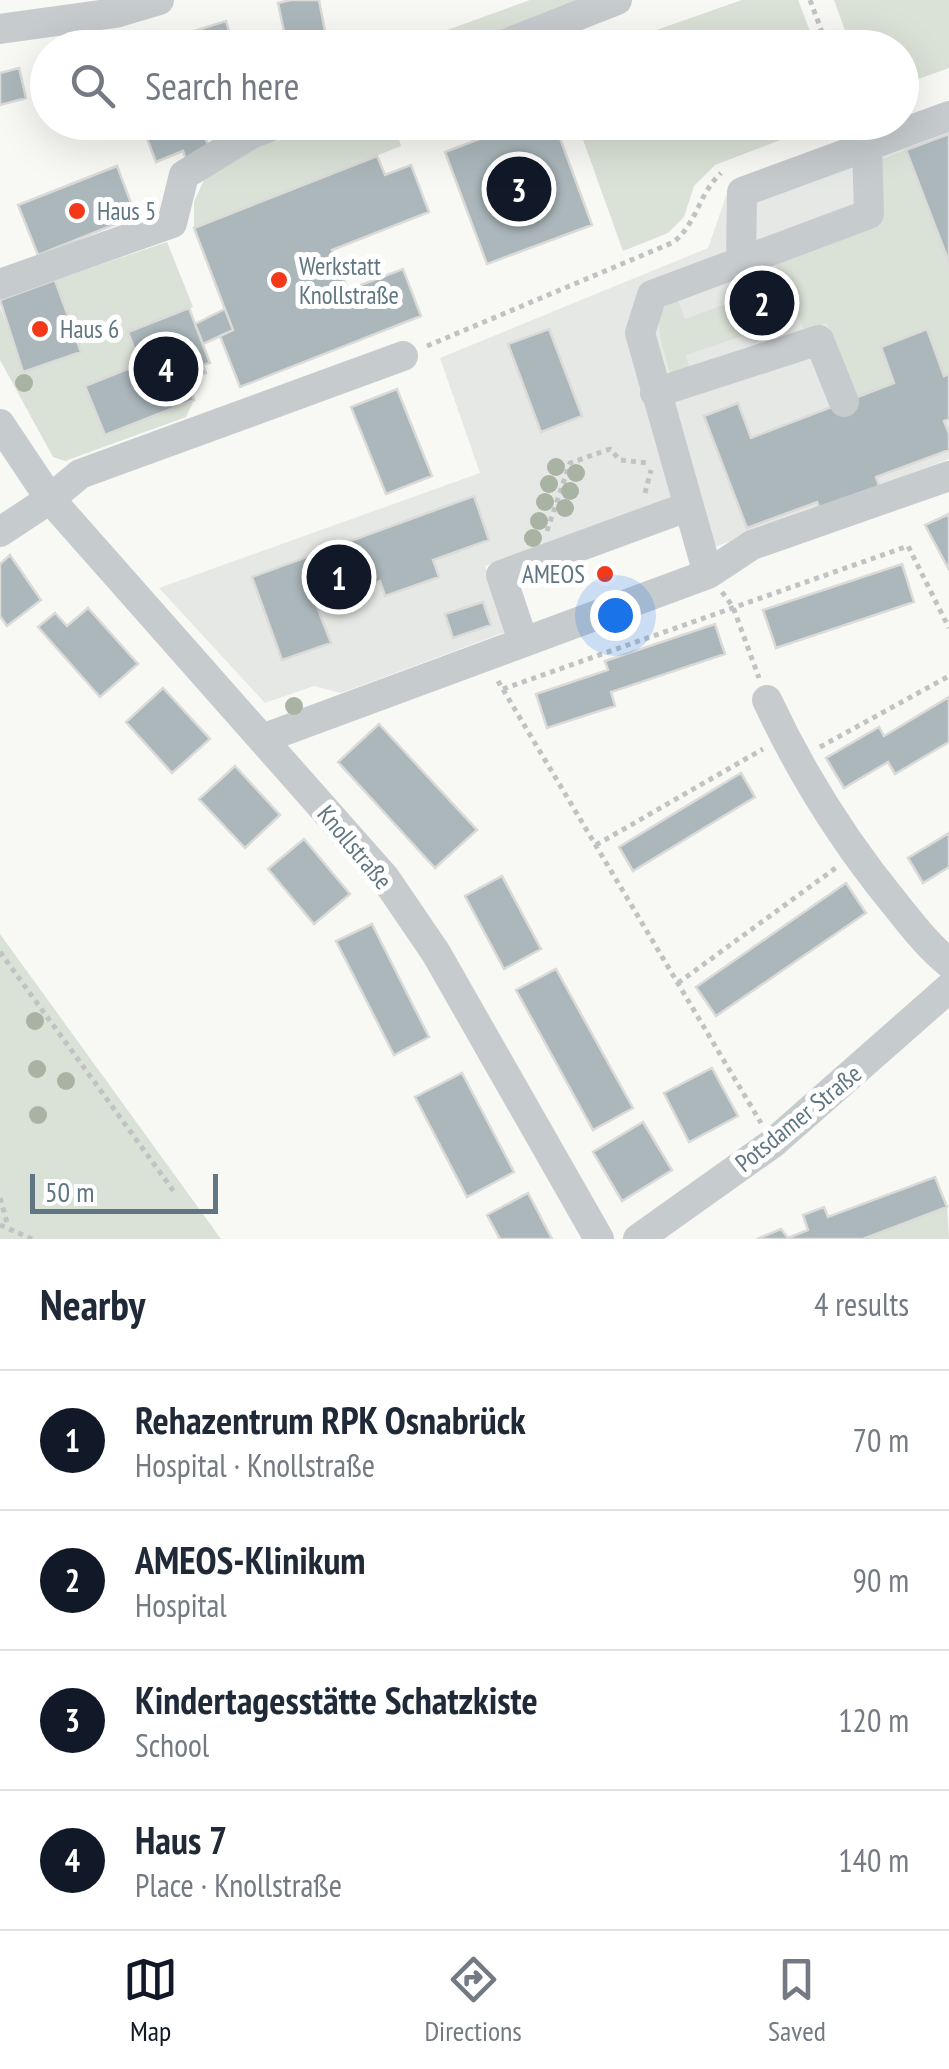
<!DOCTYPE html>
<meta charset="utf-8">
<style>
:root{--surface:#fff;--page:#f2f2f3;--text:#1f2937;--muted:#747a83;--line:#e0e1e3;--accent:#111827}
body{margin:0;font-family:"PT Sans Narrow",sans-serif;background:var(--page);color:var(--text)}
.scale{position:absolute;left:30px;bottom:25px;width:188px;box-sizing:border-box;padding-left:10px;border:5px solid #607783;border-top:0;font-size:28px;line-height:35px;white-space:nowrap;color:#607783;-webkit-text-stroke:8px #fff;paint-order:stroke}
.you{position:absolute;left:615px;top:615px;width:35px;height:35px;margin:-25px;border:8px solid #fff;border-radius:50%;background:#1a73e8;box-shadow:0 0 0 15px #1a73e833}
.badge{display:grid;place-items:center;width:65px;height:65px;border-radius:50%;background:var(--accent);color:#fff;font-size:32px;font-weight:700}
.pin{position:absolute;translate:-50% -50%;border:5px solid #fff;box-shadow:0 2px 10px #0006}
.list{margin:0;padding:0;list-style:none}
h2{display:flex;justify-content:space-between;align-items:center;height:130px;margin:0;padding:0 40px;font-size:42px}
h2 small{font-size:32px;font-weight:400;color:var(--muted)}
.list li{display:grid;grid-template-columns:65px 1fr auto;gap:30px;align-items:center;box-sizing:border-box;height:140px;padding:0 40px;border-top:2px solid var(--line)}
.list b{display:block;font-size:38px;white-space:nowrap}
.list p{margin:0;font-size:32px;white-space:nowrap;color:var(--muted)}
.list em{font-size:32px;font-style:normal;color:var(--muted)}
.icon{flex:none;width:55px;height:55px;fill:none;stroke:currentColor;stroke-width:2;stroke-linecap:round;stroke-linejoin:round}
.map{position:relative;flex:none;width:949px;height:1239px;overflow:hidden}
.search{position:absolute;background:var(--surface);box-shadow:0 10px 40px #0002;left:30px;right:30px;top:30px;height:110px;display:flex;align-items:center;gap:25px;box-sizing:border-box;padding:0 35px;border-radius:55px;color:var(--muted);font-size:38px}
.sheet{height:690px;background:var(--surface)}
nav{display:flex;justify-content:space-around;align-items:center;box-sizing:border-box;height:140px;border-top:2px solid var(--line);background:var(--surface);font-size:28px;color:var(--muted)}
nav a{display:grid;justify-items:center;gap:5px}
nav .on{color:var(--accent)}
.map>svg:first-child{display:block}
</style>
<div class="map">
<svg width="949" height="1239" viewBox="0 0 949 1239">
<rect width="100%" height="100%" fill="#f8f8f5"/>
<path fill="#e6e8e6" d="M 949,106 L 949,459 L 712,548 L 694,494 L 509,557 L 485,566 L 508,631 L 341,693 L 314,686 L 265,703 L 159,588 L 480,473 L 440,358 L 708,248 L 730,185 Z"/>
<path fill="#dae1d6" d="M 530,0 L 583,0 L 461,47 L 398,48 Z
M 742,0 L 798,0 L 816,47 L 608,47 Z
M 834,0 L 949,0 L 949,68 L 902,85 L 902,48 L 851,47 Z
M 386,123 L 394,123 L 401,146 L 194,228 L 194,202 L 204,180 L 255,147 L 291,137 L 351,134 Z
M 577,123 L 577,122 L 825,123 L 715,165 L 694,186 L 684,217 L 668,233 L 623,251 Z
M 906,150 L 949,262 L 949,374 L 944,376 L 926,329 L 881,347 L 894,383 L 858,397 L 827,323 L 804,331 L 799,317 L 686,355 L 689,367 L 670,373 C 663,345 647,315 676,296 L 685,319 L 782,283 L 774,260 L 880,220 L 879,161 Z
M 167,242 L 193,307 L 129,332 L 140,364 L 86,386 L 105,435 L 194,400 L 186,417 L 65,461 L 53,457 L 0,360 L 0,307 L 24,372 L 80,352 L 55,280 Z
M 0,934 L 221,1239 L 0,1239 Z
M 947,1207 L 949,1239 L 863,1239 Z"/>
<path fill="#abb7bb" stroke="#dadad8" stroke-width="2.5" d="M 291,0 L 319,0 L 326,36 L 304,41 L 302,32 L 285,36 L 278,3 Z
M 226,21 L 234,48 L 199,48 L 194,31 Z
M 19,68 L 26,98 L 0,105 L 0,73 Z
M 179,122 L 199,122 L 210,150 L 186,159 L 183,151 L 156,162 L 146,136 Z
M 524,122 L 554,122 L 592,225 L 487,264 L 445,152 Z
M 949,134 L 949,262 L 906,150 Z
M 377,156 L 385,175 L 411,165 L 429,212 L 332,250 L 348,290 L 403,269 L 421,316 L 240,387 L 220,336 L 233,330 L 194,228 Z
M 117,166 L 136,216 L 38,255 L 18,205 Z
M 55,280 L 81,352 L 23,372 L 0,300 Z
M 189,308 L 210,363 L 203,365 L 206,373 L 187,379 L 194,400 L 105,435 L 85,386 L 140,364 L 128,332 Z
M 225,309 L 233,330 L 203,344 L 195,324 Z
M 549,329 L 582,416 L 541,432 L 508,344 Z
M 927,329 L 944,376 L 949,374 L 949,419 L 944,421 L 949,434 L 949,450 L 876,477 L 881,491 L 821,513 L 817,502 L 747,528 L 704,416 L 738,403 L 751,438 L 894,383 L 881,347 Z
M 397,389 L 432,476 L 386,494 L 351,407 Z
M 474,496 L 489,540 L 433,560 L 439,577 L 385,596 L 380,581 L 316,604 L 331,643 L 282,660 L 252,577 Z
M 949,514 L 949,570 L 925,525 Z
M 10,555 L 41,600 L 7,626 L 0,616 L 0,564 Z
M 902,564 L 914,602 L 776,648 L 763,610 Z
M 483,602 L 491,625 L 453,638 L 445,614 Z
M 88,608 L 138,664 L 100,697 L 38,627 L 55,613 L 67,626 Z
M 715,624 L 725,654 L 611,692 L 615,706 L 547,728 L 536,694 L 608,670 L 605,661 Z
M 163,688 L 210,739 L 172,773 L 126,722 Z
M 949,697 L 949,742 L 895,774 L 888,762 L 844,788 L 826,758 L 879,727 L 884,736 Z
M 379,724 L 477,830 L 435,868 L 338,762 Z
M 235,766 L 280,815 L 245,848 L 199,799 Z
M 741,773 L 755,797 L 633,871 L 619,847 Z
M 949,833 L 949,867 L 923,883 L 908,858 Z
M 304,839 L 350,894 L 314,924 L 268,869 Z
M 502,876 L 541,949 L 504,969 L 465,896 Z
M 846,883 L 866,913 L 716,1016 L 696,987 Z
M 372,924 L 429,1037 L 394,1055 L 336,941 Z
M 556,969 L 633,1108 L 593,1130 L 516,990 Z
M 712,1068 L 738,1116 L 689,1142 L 664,1093 Z
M 462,1073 L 514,1172 L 467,1197 L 415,1097 Z
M 643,1122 L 672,1170 L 622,1201 L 593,1152 Z
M 935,1177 L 947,1207 L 863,1239 L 757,1239 L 781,1229 L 788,1238 L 808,1230 L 803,1215 L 824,1207 L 828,1217 Z
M 528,1193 L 552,1239 L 500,1239 L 487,1215 Z"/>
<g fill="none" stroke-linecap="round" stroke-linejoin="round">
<path stroke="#bfc3c4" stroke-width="5" stroke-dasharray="5 5" stroke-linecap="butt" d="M 810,0 L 828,48
M 427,346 L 674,242 C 698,221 698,195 721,173
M 645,493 L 651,470
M 547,531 L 570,463 L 610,449 L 620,460 L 649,463
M 722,592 L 733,607 L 759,678
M 498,681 L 761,1123
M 503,689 L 908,546 L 949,628
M 820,747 L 949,676
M 596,845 L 763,749
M 0,952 L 175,1193
M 678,983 L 837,867
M 0,1198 L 8,1226
M 0,1225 L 32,1239"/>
<path stroke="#c6cbce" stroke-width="30" d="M 0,29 L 115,13 L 159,0
M 495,48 L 617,0
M 741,262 L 742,192 L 949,116
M 0,284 L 172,223 L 184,175 L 251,134 L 284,122
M 655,393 L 819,340 L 844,402
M 0,424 L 50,499 L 385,878 L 436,953 L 599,1239
M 0,532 L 50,499 L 80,474 L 403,356
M 708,574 L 640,333 L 652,295 L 869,214 L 867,145
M 523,641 L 501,575 L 687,507
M 767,700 C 801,773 845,843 896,905 C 913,926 928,946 949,963
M 262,739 L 708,574 L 752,545 L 949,476
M 638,1239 L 773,1143 L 949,988"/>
</g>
<g fill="#a8b3a3">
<circle cx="24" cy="383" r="9"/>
<circle cx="556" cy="467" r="9"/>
<circle cx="576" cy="473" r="9"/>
<circle cx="549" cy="484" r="9"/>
<circle cx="570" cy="491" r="9"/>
<circle cx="545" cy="502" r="9"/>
<circle cx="565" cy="508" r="9"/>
<circle cx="539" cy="521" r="9"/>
<circle cx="533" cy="538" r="9"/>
<circle cx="294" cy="706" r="9"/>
<circle cx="35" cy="1021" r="9"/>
<circle cx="37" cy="1069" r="9"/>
<circle cx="66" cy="1081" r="9"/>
<circle cx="38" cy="1115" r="9"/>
</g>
<g fill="#f4381a" stroke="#fff" stroke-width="4">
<circle cx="77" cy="211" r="10"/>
<circle cx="279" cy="280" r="10"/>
<circle cx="40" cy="329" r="10"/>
<circle cx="605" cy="574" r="10"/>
</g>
<g text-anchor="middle" stroke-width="10" stroke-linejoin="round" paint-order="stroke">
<g font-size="25" fill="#607783" stroke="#fff" text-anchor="start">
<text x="97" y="220">Haus 5</text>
<text x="299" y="275">Werkstatt<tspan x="299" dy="29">Knollstraße</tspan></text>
<text x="60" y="338">Haus 6</text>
<text x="585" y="583" text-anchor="end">AMEOS</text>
</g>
<g font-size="25" fill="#607783" stroke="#fff">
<text transform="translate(355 847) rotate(50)" y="9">Knollstraße</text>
<text transform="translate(798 1118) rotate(-39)" y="9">Potsdamer Straße</text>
</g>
</g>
</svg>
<div class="scale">50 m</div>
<div class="you"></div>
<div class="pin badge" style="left:339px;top:577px">1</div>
<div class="pin badge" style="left:762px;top:303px">2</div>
<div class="pin badge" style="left:519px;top:189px">3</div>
<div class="pin badge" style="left:166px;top:369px">4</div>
<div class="search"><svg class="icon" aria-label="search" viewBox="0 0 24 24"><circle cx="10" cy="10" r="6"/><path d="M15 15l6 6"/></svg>Search here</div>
</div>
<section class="sheet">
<h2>Nearby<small>4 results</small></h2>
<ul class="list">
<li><span class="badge">1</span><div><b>Rehazentrum RPK Osnabrück</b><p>Hospital · Knollstraße</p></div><em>70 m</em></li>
<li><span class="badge">2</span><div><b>AMEOS-Klinikum</b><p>Hospital</p></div><em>90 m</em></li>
<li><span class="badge">3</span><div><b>Kindertagesstätte Schatzkiste</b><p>School</p></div><em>120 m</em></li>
<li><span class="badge">4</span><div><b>Haus 7</b><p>Place · Knollstraße</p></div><em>140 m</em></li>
</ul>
</section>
<nav>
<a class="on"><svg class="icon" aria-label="map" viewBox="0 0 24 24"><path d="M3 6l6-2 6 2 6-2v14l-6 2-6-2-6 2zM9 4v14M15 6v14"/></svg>Map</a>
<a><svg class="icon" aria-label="directions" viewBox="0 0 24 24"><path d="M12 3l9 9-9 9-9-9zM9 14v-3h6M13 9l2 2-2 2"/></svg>Directions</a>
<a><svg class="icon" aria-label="saved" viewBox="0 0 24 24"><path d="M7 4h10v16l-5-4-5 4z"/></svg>Saved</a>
</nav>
